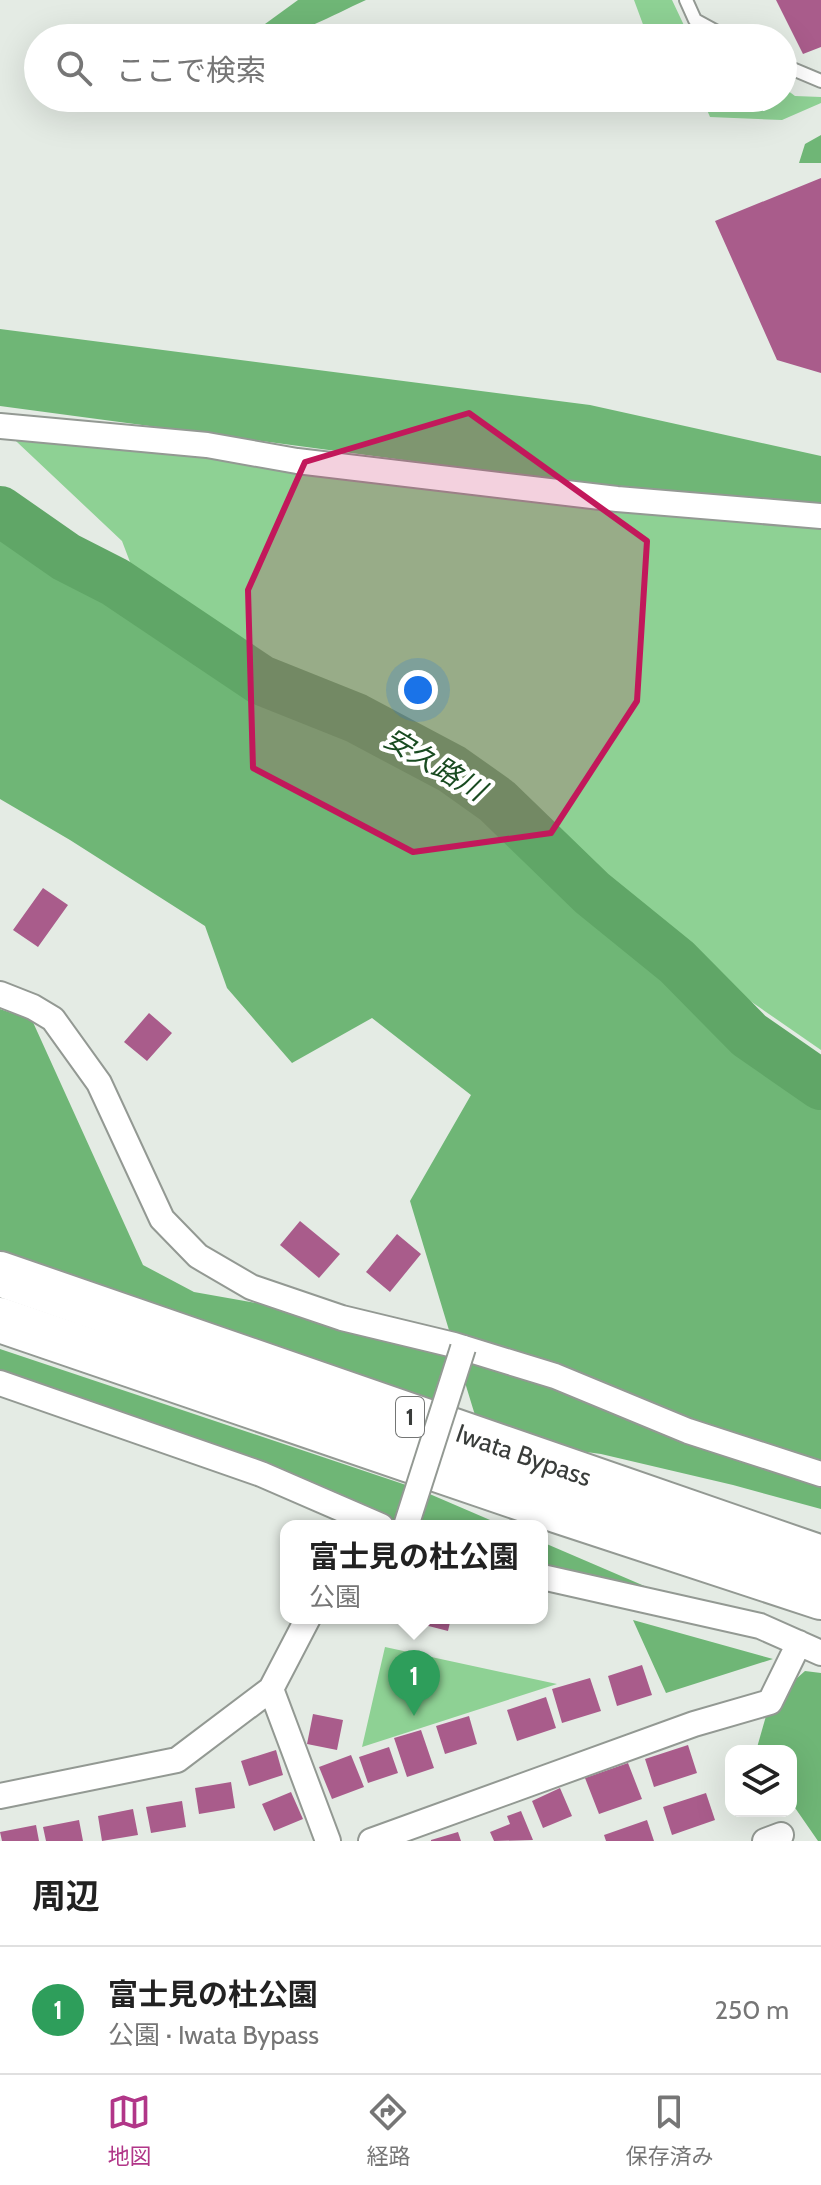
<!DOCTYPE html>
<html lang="ja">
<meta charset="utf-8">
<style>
:root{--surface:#fff;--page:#f6f6f6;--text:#222;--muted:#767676;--line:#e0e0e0;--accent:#b13688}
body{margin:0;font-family:Cabin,"Noto Sans JP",sans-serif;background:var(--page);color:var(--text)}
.controls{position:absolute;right:24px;bottom:24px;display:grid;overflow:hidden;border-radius:16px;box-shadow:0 8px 32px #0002}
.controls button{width:72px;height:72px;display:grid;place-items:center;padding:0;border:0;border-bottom:2px solid var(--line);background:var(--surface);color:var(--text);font:40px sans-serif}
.you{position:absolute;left:418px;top:690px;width:28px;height:28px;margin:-20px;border:6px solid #fff;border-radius:50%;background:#1a73e8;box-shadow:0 0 0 12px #1a73e833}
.badge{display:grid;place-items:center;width:52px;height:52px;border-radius:50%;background:var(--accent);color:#fff;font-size:26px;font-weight:700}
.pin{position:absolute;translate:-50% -66px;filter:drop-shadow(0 2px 4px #0008)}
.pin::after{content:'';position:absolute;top:42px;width:28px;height:24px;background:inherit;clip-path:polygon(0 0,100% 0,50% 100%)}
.popup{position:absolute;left:280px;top:1520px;width:268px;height:104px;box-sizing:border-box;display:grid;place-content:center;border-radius:16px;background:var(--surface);filter:drop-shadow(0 2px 6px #0005);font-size:26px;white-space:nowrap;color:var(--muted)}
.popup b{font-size:30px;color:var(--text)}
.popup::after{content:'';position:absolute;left:50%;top:100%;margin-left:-16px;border:16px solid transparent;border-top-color:var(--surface)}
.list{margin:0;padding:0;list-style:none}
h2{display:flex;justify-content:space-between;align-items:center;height:104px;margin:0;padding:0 32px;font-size:34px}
h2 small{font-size:26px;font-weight:400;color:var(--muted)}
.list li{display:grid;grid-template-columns:52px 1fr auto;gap:24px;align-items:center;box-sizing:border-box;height:128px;padding:0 32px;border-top:2px solid var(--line)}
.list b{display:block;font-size:30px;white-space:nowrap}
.list p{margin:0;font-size:26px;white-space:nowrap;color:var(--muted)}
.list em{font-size:26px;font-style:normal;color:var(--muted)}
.icon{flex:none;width:44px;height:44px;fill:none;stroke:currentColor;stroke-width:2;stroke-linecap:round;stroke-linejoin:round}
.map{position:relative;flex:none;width:821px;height:1841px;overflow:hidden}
.search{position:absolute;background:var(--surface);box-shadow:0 8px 32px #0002;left:24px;right:24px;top:24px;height:88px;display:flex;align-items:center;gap:20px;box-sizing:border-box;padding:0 28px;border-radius:44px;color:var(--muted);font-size:30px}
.sheet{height:232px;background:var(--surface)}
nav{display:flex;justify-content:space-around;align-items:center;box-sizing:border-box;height:112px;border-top:2px solid var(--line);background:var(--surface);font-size:22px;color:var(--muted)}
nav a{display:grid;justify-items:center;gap:4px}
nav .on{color:var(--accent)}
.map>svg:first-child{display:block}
</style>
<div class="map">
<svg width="821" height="1841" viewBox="0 0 821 1841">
<rect width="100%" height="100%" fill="#e4ebe4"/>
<path fill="#8ed194" d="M 634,0 L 672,0 L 690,38 L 648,38 Z
M 783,87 L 795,96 L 821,97 L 821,103 L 782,120 L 710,117 L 702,98 L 783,98 Z
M 0,426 L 821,516 L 821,1050 L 688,958 L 485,766 L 268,666 L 194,616 L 138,583 L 122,541 Z
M 385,1647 L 557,1684 L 362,1747 Z"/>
<path fill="#6fb676" d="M 298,0 L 366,0 C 328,17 289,42 247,37 Z
M 821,135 L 821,163 L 799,163 L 805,144 Z
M 0,329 L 590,405 L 821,456 L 821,516 L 0,406 Z
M 0,511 L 215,654 L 438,773 L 507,826 L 576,904 L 676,978 L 785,1086 L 821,1107 L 821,1509 L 733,1485 L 601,1454 L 482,1438 L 459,1363 L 441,1416 L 0,1262 L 0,1009 L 32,1020 L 143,1265 L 194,1292 L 342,1318 L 458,1360 L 410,1201 L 471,1095 L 372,1018 L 292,1063 L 227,988 L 205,926 L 70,840 L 0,799 Z
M 0,1349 L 418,1489 L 504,1526 L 387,1526 L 0,1392 Z
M 542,1542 L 712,1615 L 542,1568 Z
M 633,1620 L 773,1659 L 666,1693 Z
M 805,1671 L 821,1673 L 821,1841 L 818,1841 L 791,1802 L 791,1751 L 756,1751 L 770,1702 Z"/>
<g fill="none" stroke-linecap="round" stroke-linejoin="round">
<path stroke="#60a667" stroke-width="50" d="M 0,511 L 66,557 L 115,582 L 261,680 L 356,718 L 452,769 L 497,801 L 592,893 L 677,962 L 749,1035 L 821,1085"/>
</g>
<path fill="#a95c8b" d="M 776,0 L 821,0 L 821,47 L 803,54 Z
M 821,178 L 821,373 L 777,360 L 715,221 Z
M 43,888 L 68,905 L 38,947 L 13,930 Z
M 149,1013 L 172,1033 L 147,1061 L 124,1042 Z
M 300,1221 L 340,1254 L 319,1278 L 280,1245 Z
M 397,1234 L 421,1254 L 390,1292 L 366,1272 Z
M 410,1618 L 451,1618 L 448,1631 L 409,1621 Z
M 642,1665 L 652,1695 L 617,1706 L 608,1676 Z
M 590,1678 L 601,1711 L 562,1723 L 552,1689 Z
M 546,1697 L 556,1728 L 517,1741 L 507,1710 Z
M 313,1714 L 343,1720 L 337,1750 L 307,1744 Z
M 469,1716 L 477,1744 L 445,1754 L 436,1726 Z
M 421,1730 L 434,1768 L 407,1777 L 394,1738 Z
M 688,1745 L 697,1773 L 654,1787 L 645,1759 Z
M 389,1747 L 398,1773 L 368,1783 L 359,1757 Z
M 276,1750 L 283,1775 L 249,1786 L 241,1761 Z
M 351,1755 L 364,1787 L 332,1799 L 319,1767 Z
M 628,1763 L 642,1799 L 599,1814 L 585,1778 Z
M 231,1782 L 235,1808 L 199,1814 L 195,1788 Z
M 560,1788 L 572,1816 L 543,1828 L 532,1801 Z
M 291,1792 L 303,1819 L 274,1831 L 262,1804 Z
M 706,1793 L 715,1820 L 672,1835 L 663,1807 Z
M 182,1801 L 186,1827 L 151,1833 L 146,1807 Z
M 133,1809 L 138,1835 L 102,1841 L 98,1816 Z
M 521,1811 L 533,1840 L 494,1841 L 490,1832 L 510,1824 L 507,1816 Z
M 79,1820 L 83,1841 L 46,1841 L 43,1827 Z
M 647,1820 L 654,1841 L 606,1841 L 604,1835 Z
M 36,1825 L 39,1841 L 2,1841 L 0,1832 Z
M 458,1832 L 461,1841 L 431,1841 L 431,1840 Z"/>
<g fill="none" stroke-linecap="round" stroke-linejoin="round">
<g stroke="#939993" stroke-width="16">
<path id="lane" d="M 686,0 L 695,20 L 728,38
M 783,65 L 821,81"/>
</g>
<g stroke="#939993" stroke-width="28">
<path id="street" d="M 0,426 L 207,445 L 297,461 L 617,499 L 821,516
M 0,994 L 33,1007 L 53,1019 L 99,1083 L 162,1219 L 198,1256 L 251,1287 L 342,1318 L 454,1345 L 555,1376 L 688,1431 L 821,1474
M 0,1383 L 261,1474 L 381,1526
M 542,1577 L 760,1626 L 821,1653
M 271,1689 L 328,1841
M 0,1796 L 177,1760 L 271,1689 L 308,1618
M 371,1841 L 694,1724 L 770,1702 L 799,1643
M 765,1841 L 781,1835"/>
</g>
<g stroke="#939993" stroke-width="48">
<g id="highway">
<path id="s1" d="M 0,1274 L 821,1558"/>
<path d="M 0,1320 L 559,1511 L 821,1597"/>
</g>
</g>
<use href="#lane" stroke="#fff" stroke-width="12"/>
<use href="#street" stroke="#fff" stroke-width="24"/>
<use href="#highway" stroke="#fff" stroke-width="44"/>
<g stroke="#939993" stroke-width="28" stroke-linecap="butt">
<path id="street-bridge" d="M 406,1526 L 463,1348"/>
</g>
<use href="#street-bridge" stroke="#fff" stroke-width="24"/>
</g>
<path fill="#c2185b" fill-opacity="0.2" stroke="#c2185b" stroke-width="6" stroke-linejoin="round" d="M 469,413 L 647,541 L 637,701 L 551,833 L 413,852 L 253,768 L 248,590 L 305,462 Z"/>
<g text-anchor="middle" stroke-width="8" stroke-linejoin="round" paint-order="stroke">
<rect fill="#fff" stroke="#747675" stroke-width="2" x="396" y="1397" width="28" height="40" rx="6"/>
<g font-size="24" font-weight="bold" fill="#393c3a">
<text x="410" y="1425">1</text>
</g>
<g font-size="26" fill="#393c3a" stroke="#fff">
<text dy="9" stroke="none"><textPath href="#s1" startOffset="554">Iwata Bypass</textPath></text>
</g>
<g font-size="28" font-style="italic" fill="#194b21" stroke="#fff">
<text transform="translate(435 764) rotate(31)" y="10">安久路川</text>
</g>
</g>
</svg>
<div class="controls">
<button><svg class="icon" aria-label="layers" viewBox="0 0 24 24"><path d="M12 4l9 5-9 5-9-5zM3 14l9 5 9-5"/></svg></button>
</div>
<div class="you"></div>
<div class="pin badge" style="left:414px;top:1716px;background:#2e9e5b">1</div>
<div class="popup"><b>富士見の杜公園</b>公園</div>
<div class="search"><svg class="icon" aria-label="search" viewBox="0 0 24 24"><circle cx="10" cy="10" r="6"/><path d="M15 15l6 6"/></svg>ここで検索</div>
</div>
<section class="sheet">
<h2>周辺<small></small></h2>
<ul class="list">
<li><span class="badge" style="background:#2e9e5b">1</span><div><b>富士見の杜公園</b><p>公園 · Iwata Bypass</p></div><em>250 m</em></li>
</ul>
</section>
<nav>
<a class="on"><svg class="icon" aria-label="map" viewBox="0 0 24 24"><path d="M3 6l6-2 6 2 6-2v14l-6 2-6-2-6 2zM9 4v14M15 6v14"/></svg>地図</a>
<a><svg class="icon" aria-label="directions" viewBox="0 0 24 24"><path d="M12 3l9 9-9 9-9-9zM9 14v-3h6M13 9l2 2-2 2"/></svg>経路</a>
<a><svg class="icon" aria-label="saved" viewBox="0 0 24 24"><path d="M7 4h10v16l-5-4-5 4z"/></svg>保存済み</a>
</nav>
